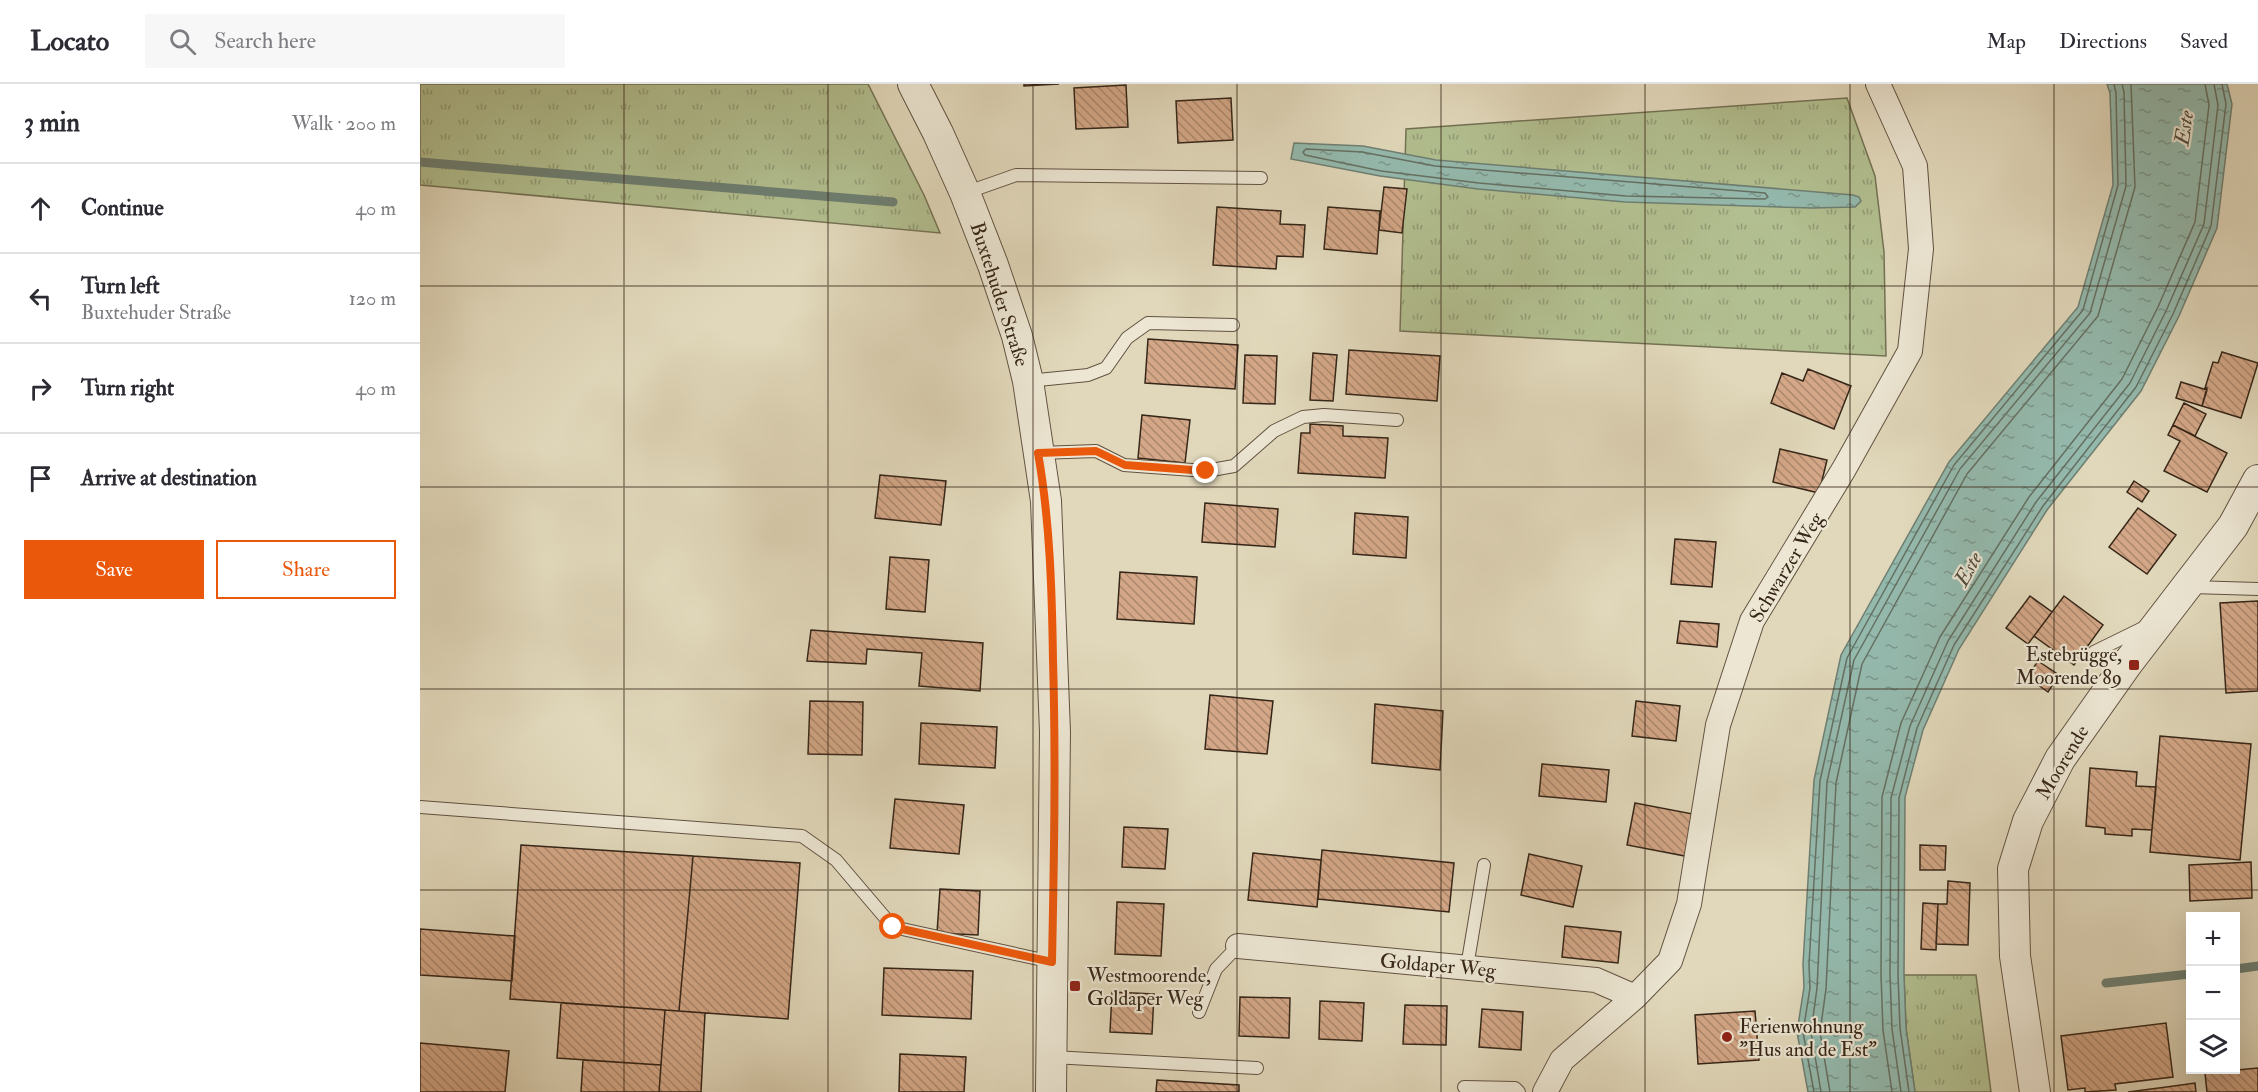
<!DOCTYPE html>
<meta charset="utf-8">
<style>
:root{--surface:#fff;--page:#f7f7f7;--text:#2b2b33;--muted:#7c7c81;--line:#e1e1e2;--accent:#ea580c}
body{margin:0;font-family:"IM FELL Double Pica",serif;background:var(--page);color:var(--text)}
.controls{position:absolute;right:18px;bottom:18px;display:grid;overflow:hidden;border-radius:0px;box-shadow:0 6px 24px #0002}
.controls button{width:54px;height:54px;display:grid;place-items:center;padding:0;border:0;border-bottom:2px solid var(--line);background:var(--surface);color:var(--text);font:30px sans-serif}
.stop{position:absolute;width:18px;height:18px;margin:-14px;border:4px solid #ea580c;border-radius:50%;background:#fff}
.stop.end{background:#ea580c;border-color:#fff;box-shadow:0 2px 6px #0008}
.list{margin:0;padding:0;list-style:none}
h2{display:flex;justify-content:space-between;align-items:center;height:78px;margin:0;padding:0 24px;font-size:26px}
h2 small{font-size:20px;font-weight:400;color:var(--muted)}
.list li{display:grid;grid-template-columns:39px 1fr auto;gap:18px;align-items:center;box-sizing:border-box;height:90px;padding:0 24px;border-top:2px solid var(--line)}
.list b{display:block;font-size:22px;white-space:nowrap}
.list p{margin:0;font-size:20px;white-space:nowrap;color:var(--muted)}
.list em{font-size:20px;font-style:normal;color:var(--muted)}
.actions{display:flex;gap:12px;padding:18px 24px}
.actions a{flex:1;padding:14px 0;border:2px solid var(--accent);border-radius:0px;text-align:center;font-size:21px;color:var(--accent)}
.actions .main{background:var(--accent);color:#fff}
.icon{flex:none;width:33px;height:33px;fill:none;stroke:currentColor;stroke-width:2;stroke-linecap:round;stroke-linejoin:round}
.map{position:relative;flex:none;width:1838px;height:1008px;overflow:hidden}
header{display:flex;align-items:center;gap:36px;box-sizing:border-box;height:84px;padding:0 30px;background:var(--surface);border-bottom:2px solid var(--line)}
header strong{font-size:28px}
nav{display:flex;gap:33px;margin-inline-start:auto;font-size:21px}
.search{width:420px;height:54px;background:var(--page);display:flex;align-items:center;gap:15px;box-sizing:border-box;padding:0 21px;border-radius:0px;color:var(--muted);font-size:22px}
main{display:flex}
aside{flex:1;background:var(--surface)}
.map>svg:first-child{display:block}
</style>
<header>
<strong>Locato</strong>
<div class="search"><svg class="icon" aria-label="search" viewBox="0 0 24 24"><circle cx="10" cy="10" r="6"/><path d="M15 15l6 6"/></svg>Search here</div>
<nav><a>Map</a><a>Directions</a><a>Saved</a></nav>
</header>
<main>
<aside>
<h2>3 min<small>Walk · 200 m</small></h2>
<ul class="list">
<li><svg class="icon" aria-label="ahead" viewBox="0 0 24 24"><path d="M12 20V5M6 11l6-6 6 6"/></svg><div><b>Continue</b></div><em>40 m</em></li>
<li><svg class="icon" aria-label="left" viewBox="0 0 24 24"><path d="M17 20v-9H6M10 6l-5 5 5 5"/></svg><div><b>Turn left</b><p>Buxtehuder Straße</p></div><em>120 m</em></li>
<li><svg class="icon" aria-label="right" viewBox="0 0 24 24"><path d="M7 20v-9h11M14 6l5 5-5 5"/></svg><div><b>Turn right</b></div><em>40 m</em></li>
<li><svg class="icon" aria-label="arrive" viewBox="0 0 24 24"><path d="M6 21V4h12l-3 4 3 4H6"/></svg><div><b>Arrive at destination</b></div></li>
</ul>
<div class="actions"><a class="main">Save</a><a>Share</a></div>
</aside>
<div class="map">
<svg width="1838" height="1008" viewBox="0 0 1838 1008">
<defs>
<pattern id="grass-tufts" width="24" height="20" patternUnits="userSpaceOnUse" patternTransform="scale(1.5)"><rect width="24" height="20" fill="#b2bf90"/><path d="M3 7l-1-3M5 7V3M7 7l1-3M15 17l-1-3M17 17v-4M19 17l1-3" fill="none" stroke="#929b75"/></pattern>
<pattern id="water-ripples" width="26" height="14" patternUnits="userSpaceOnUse" patternTransform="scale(1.5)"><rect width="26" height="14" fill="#94baae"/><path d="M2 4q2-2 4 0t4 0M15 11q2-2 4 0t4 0" fill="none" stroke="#7a978d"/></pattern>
<pattern id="building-back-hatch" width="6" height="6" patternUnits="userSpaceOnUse" patternTransform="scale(1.5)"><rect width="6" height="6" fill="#d3a787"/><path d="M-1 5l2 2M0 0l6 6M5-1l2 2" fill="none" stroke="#ac886d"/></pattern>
</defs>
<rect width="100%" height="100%" fill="#e1d8bb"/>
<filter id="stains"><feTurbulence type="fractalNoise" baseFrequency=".00333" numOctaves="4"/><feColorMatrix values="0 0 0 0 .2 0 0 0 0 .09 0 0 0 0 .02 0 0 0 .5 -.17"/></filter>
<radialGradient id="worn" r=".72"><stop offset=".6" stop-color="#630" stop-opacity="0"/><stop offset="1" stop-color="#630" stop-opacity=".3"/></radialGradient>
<path fill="url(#grass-tufts)" stroke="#747254" stroke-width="1.5" d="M 0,0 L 448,0 L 504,111 L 520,149 L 0,101 Z
M 1427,14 L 1455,92 L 1464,168 L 1466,272 L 980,247 L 986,45 Z
M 1484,891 L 1556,891 L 1571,1008 L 1495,1008 L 1486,944 Z"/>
<path fill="url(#water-ripples)" stroke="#6e7f72" stroke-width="1.5" d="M 1687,0 L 1807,0 L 1812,20 L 1797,144 L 1759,232 L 1721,307 L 1627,426 L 1539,565 L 1503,646 L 1485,713 L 1484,891 L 1486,944 L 1495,1008 L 1388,1008 L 1377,948 L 1384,903 L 1383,880 L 1394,696 L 1421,571 L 1529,378 L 1658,223 L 1693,101 L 1690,9 Z
M 874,59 L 943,62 L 1016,76 L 1433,111 L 1439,113 L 1441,117 L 1435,123 L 1392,124 L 1205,118 L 1058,105 L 960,92 L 871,75 Z"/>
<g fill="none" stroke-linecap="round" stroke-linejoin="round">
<path stroke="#657063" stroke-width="1.5" d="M 886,65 L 942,68 L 1015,82 L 1345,109 L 1348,113 L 1345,115 L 1206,112 L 1059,99 L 961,87 L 885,71 L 883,68 Z
M 1394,1008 L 1383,948 L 1390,904 L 1389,880 L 1400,697 L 1427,574 L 1534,381 L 1663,226 L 1698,101 L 1696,9 L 1694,0
M 1401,1008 L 1391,948 L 1397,904 L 1407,698 L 1434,576 L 1540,385 L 1670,229 L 1706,102 L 1704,8 L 1702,0
M 1410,1008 L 1400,948 L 1406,905 L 1416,699 L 1442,580 L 1547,390 L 1678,232 L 1715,103 L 1711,0
M 1472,1008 L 1463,946 L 1461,891 L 1462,713 L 1481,639 L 1520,553 L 1609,413 L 1702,295 L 1738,223 L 1775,138 L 1789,21 L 1785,0
M 1481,1008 L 1472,945 L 1470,891 L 1471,714 L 1490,642 L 1528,557 L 1616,418 L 1710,299 L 1746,227 L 1784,140 L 1798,21 L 1794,0
M 1489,1008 L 1480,944 L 1478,891 L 1479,714 L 1497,644 L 1534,561 L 1623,422 L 1716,303 L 1753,230 L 1791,142 L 1806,20 L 1802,0"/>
<path stroke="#6e7f72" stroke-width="9" d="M 0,78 L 473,118
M 1816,885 L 1838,882
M 1686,899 L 1770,890"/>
</g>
<path fill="url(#building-back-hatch)" stroke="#362618" stroke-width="1.5" d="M 604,0 L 639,0 L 604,2 Z
M 706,1 L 708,43 L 656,45 L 654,4 Z
M 811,14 L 813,56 L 758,59 L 756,17 Z
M 964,103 L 987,105 L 982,149 L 959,146 Z
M 797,123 L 861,127 L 860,140 L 885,141 L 883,173 L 857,172 L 856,185 L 793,181 Z
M 908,123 L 960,127 L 957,170 L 904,165 Z
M 728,255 L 818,261 L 815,305 L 725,299 Z
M 929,266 L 1020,272 L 1017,317 L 926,310 Z
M 1802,268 L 1838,279 L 1821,334 L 1782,322 L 1787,304 L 1785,304 L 1793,278 L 1798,279 Z
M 893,269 L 917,271 L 913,317 L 890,316 Z
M 825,271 L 857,272 L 855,320 L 823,319 Z
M 1388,285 L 1431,302 L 1414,345 L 1351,319 L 1362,289 L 1383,297 Z
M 1761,298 L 1787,306 L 1782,322 L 1756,314 Z
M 1764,319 L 1786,330 L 1775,352 L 1753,341 Z
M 722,331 L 770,336 L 765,379 L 718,374 Z
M 890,340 L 923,342 L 923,352 L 968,354 L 965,394 L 878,389 L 881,349 L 890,349 Z
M 1753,341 L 1807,369 L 1787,408 L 1744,387 L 1760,357 L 1748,351 Z
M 1360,365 L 1407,376 L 1399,409 L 1353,398 Z
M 460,391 L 526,397 L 521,441 L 455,434 Z
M 1714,397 L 1729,407 L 1722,418 L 1707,408 Z
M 785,419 L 858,425 L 855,463 L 782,458 Z
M 1718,424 L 1756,451 L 1727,490 L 1689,463 Z
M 935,429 L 988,433 L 986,474 L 933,470 Z
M 1255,455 L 1296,458 L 1292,503 L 1251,500 Z
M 470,473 L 509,476 L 505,528 L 466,525 Z
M 700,488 L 777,493 L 774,540 L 697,535 Z
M 1610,512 L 1632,528 L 1608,560 L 1586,544 Z
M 1644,512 L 1683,541 L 1654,581 L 1614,552 Z
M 1838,517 L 1838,607 L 1806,609 L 1800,519 Z
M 1260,537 L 1299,540 L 1297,563 L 1257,559 Z
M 391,546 L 563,559 L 560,607 L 499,602 L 502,569 L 447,565 L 446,580 L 387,577 Z
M 1618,577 L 1639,591 L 1628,608 L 1607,593 Z
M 790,611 L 853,617 L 847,670 L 785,665 Z
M 390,617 L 443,618 L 442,671 L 388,670 Z
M 1216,617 L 1260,622 L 1256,657 L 1212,652 Z
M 955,620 L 1023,627 L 1020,686 L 952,679 Z
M 501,639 L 577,643 L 575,684 L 499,680 Z
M 1740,652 L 1831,660 L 1820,776 L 1730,768 Z
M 1122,680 L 1189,686 L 1186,718 L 1119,712 Z
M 1670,684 L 1717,688 L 1716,702 L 1736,703 L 1732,746 L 1712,745 L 1712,752 L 1685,750 L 1685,744 L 1666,742 Z
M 475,715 L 544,721 L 539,770 L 470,764 Z
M 1215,719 L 1273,730 L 1265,772 L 1207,761 Z
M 704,743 L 748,745 L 745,785 L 702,783 Z
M 101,761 L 273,772 L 259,927 L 90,915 Z
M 1500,761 L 1526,762 L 1525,786 L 1500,786 Z
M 902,766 L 1034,779 L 1029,828 L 898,815 Z
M 833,769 L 901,776 L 897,823 L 828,816 Z
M 1109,770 L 1162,782 L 1153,823 L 1101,811 Z
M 273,772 L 380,779 L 368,935 L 259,927 Z
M 1831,778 L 1832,814 L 1770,817 L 1769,781 Z
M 1528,797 L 1550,799 L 1548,861 L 1516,860 L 1518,820 L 1527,820 Z
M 520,805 L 560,807 L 558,851 L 517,849 Z
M 697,818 L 744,820 L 741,872 L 695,870 Z
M 1503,819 L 1518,820 L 1516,866 L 1501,865 Z
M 1145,842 L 1201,848 L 1198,879 L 1142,873 Z
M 0,845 L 95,852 L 92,897 L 0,891 Z
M 464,884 L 553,887 L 551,935 L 462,931 Z
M 692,908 L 734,910 L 732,950 L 690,948 Z
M 820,913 L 870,914 L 869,954 L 819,952 Z
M 900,917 L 944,919 L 942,957 L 899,955 Z
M 141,919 L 245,926 L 241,981 L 137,974 Z
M 985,921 L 1027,922 L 1026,961 L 983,960 Z
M 1062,925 L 1103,928 L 1101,966 L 1059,963 Z
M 245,926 L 285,929 L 281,1008 L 239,1008 Z
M 1335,927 L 1339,976 L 1278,980 L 1275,931 Z
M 1746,939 L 1753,993 L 1695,1000 L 1696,1006 L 1665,1008 L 1665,1004 L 1648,1006 L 1641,952 Z
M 0,959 L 89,967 L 85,1008 L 0,1008 Z
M 480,970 L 546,973 L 544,1008 L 479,1008 Z
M 163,976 L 241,981 L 239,1008 L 161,1008 Z
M 1838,984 L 1838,1008 L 1787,1008 L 1785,989 Z
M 737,996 L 819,1001 L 819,1008 L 736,1008 Z
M 1775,999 L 1776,1008 L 1708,1008 L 1754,1002 Z"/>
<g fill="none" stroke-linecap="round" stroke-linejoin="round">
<g stroke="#615241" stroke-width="14">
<path id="service" d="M 545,109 L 596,91 L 841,94
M 608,297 L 668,291 L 686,284 L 707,254 L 728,239 L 813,241
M 619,369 L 676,367 L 704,381 L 786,387 L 814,382 L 854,347 L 883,333 L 904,331 L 977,336
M 1771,503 L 1838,505
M 1674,568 L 1727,542
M 0,723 L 382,752 L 416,776 L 473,843 L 632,878
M 1047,883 L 1064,781
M 779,928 L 796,885 L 818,862
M 632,973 L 837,984
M 1044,1003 L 1095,1004 L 1099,1008"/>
</g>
<g stroke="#615241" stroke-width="26">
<path id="minor" d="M 818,862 L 1176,896 L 1215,913
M 1125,1008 L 1142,976 L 1215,913 L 1250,877 L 1269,820 L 1298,641 L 1332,537 L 1424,385 L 1490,267 L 1501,165 L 1495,82 L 1458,0"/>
</g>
<g stroke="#615241" stroke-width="32">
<path id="tertiary" d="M 493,0 L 518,49 L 545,109 L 573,181 L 597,252 L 608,297 L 626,417 L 635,648 L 631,1008
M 1615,1008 L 1595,872 L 1593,785 L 1608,737 L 1640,675 L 1707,580 L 1813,442 L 1838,396"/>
</g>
<use href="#service" stroke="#ece6d3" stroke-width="12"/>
<use href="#minor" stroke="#ece6d3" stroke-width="24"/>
<use href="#tertiary" stroke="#ece6d3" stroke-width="30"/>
</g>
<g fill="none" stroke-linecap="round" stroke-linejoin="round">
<path stroke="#ea580c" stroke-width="8" d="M 473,843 L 632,878 C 634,777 636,677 633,577 C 632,507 630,437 618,369 L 676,367 L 705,381 L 786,387"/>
</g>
<path fill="none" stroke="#362618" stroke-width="1.5" stroke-opacity="0.55" d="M 204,0 L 204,1008M 408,0 L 408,1008M 613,0 L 613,1008M 817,0 L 817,1008M 1021,0 L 1021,1008M 1225,0 L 1225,1008M 1430,0 L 1430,1008M 1634,0 L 1634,1008M 0,202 L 1838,202M 0,403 L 1838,403M 0,605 L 1838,605M 0,806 L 1838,806"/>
<g fill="#8f2418" stroke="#ece6d3" stroke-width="2">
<rect x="1708" y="575" width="12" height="12" rx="3"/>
<rect x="649" y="896" width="12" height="12" rx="3"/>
<circle cx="1307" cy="953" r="6"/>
</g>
<g text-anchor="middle" stroke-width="4.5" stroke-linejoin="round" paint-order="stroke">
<g font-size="20" fill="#362618" stroke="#ece6d3">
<text transform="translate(580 210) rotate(72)" y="7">Buxtehuder Straße</text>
<text transform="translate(1366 483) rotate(-59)" y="7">Schwarzer Weg</text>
<text transform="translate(1642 678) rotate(-59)" y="7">Moorende</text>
<text transform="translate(1018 881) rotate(5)" y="7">Goldaper Weg</text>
</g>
<g font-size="20" fill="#362618" stroke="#ece6d3" text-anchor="start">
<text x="1702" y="577" text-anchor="end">Estebrügge,<tspan x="1702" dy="23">Moorende 89</tspan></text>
<text x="667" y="898">Westmoorende,<tspan x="667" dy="23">Goldaper Weg</tspan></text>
<text x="1319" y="949">Ferienwohnung<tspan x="1319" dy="23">"Hus and de Est"</tspan></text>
</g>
<g font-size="21" font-style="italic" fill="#4e4b3e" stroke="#ece6d3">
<text transform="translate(1764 44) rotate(-81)" y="7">Este</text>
<text transform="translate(1548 485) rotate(-61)" y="7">Este</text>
</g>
</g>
<rect width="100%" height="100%" filter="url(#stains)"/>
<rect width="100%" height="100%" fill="url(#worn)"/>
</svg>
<div class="controls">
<button>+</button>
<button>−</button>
<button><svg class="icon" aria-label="layers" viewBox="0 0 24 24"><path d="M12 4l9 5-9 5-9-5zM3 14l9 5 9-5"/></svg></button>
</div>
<div class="stop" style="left:473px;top:843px"></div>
<div class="stop end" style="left:786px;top:387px"></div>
</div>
</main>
